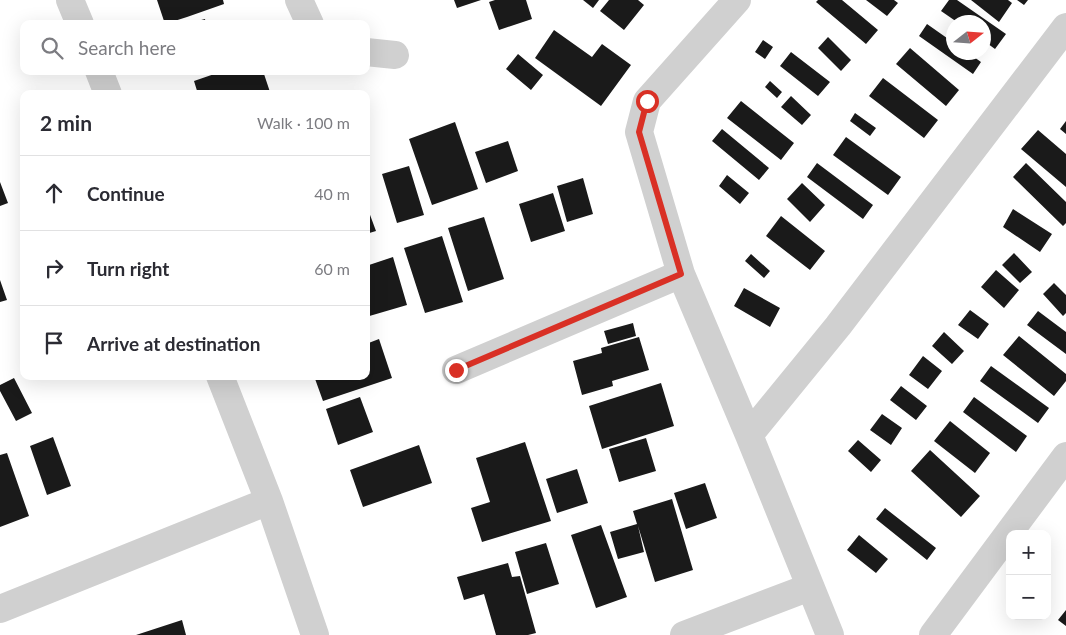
<!DOCTYPE html>
<meta charset="utf-8">
<style>
:root{--surface:#fff;--page:#f2f2f3;--text:#2b2b33;--muted:#7c7c81;--line:#e1e1e2}
body{margin:0;font-family:Lato,sans-serif;background:var(--page);color:var(--text)}
.controls{position:absolute;right:15px;bottom:15px;display:grid;overflow:hidden;border-radius:10px;box-shadow:0 5px 20px #0002}
.controls button{width:45px;height:45px;display:grid;place-items:center;padding:0;border:0;border-bottom:1px solid var(--line);background:var(--surface);color:var(--text);font:25px sans-serif}
.compass{position:absolute;left:946px;top:15px;width:45px;height:45px;border-radius:50%;background:var(--surface);box-shadow:0 5px 20px #0002;rotate:73deg}
.stop{position:absolute;width:15px;height:15px;margin:-11px;border:4px solid #d93025;border-radius:50%;background:#fff}
.stop.end{background:#d93025;border-color:#fff;box-shadow:0 1px 5px #0008}
.list{margin:0;padding:0;list-style:none}
h2{display:flex;justify-content:space-between;align-items:center;height:65px;margin:0;padding:0 20px;font-size:21px}
h2 small{font-size:16px;font-weight:400;color:var(--muted)}
.list li{display:grid;grid-template-columns:32px 1fr auto;gap:15px;align-items:center;box-sizing:border-box;height:75px;padding:0 20px;border-top:1px solid var(--line)}
.list b{display:block;font-size:19px;white-space:nowrap}
.list em{font-size:16px;font-style:normal;color:var(--muted)}
.icon{flex:none;width:28px;height:28px;fill:none;stroke:currentColor;stroke-width:2;stroke-linecap:round;stroke-linejoin:round}
.map{position:relative;flex:none;width:1066px;height:635px;overflow:hidden}
.search{position:absolute;background:var(--surface);box-shadow:0 5px 20px #0002;left:20px;top:20px;width:350px;height:55px;display:flex;align-items:center;gap:12px;box-sizing:border-box;padding:0 18px;border-radius:10px;color:var(--muted);font-size:19px}
.panel{position:absolute;background:var(--surface);box-shadow:0 5px 20px #0002;left:20px;top:90px;width:350px;height:290px;border-radius:10px}
.map>svg:first-child{display:block}
</style>
<div class="map">
<svg width="1066" height="635" viewBox="0 0 1066 635">
<rect width="100%" height="100%" fill="#fff"/>
<path fill="#1a1a1a" d="M 157,0 L 223,0 L 224,4 L 187,17 L 165,24 Z
M 454,0 L 481,0 L 457,8 Z
M 495,0 L 526,0 L 532,19 L 499,30 L 489,2 Z
M 583,0 L 599,0 L 593,8 Z
M 609,0 L 638,0 L 644,5 L 624,30 L 600,11 Z
M 818,0 L 842,0 L 878,30 L 866,44 L 816,2 Z
M 866,0 L 894,0 L 898,3 L 887,16 Z
M 949,0 L 957,0 L 1006,34 L 995,49 L 984,41 L 984,22 L 957,22 L 941,11 Z
M 971,0 L 1008,0 L 1012,3 L 999,22 Z
M 1017,0 L 1028,0 L 1024,5 Z
M 205,19 L 206,24 L 190,24 L 190,23 Z
M 927,24 L 954,43 L 954,52 L 967,52 L 981,62 L 973,74 L 919,36 Z
M 554,30 L 592,57 L 602,44 L 631,65 L 601,106 L 535,58 Z
M 828,37 L 851,60 L 841,71 L 818,48 Z
M 763,40 L 773,47 L 765,59 L 755,52 Z
M 910,48 L 959,90 L 946,106 L 896,64 Z
M 791,52 L 830,82 L 818,96 L 780,66 Z
M 518,54 L 543,75 L 531,90 L 506,69 Z
M 223,71 L 263,71 L 270,92 L 264,94 L 198,94 L 194,81 Z
M 883,78 L 938,120 L 924,138 L 869,96 Z
M 770,81 L 782,92 L 777,98 L 765,87 Z
M 791,96 L 811,115 L 802,125 L 781,107 Z
M 741,101 L 794,143 L 781,160 L 727,118 Z
M 855,113 L 876,128 L 870,136 L 850,121 Z
M 1066,121 L 1066,134 L 1060,129 Z
M 455,122 L 478,189 L 432,205 L 409,139 Z
M 722,129 L 769,168 L 759,180 L 712,141 Z
M 1038,130 L 1066,154 L 1066,187 L 1021,149 Z
M 846,137 L 901,177 L 888,195 L 833,155 Z
M 508,141 L 518,171 L 486,183 L 475,152 Z
M 817,163 L 873,205 L 863,219 L 807,177 Z
M 1026,163 L 1066,202 L 1066,223 L 1063,226 L 1013,177 Z
M 409,166 L 424,215 L 397,223 L 382,174 Z
M 727,175 L 749,193 L 740,204 L 719,186 Z
M 583,178 L 593,214 L 567,222 L 557,186 Z
M 0,182 L 8,203 L 0,206 Z
M 802,183 L 825,205 L 810,222 L 787,199 Z
M 553,193 L 565,231 L 531,242 L 519,204 Z
M 366,204 L 376,231 L 366,234 Z
M 1013,209 L 1052,234 L 1040,252 L 1003,227 Z
M 781,216 L 825,251 L 810,270 L 766,236 Z
M 484,217 L 504,279 L 468,291 L 448,228 Z
M 442,236 L 463,302 L 425,313 L 404,248 Z
M 1014,253 L 1032,272 L 1020,283 L 1002,265 Z
M 751,254 L 770,271 L 764,278 L 745,261 Z
M 393,257 L 407,305 L 366,317 L 366,266 Z
M 996,270 L 1019,290 L 1004,308 L 981,287 Z
M 0,280 L 7,300 L 0,302 Z
M 1054,283 L 1066,295 L 1066,313 L 1063,316 L 1043,294 Z
M 744,288 L 780,308 L 770,327 L 734,306 Z
M 970,310 L 989,324 L 978,339 L 958,325 Z
M 1038,311 L 1066,332 L 1066,354 L 1027,325 Z
M 633,323 L 636,336 L 608,344 L 604,331 Z
M 944,332 L 964,351 L 952,364 L 932,346 Z
M 1019,336 L 1066,374 L 1066,381 L 1054,396 L 1003,355 Z
M 639,337 L 649,370 L 612,381 L 613,386 L 582,395 L 573,361 L 602,353 L 601,348 Z
M 379,339 L 392,378 L 323,401 L 314,376 L 366,376 L 366,344 Z
M 923,356 L 942,371 L 928,389 L 909,375 Z
M 991,366 L 1049,408 L 1038,423 L 980,381 Z
M 14,378 L 32,413 L 16,421 L 0,391 L 0,385 Z
M 661,383 L 674,426 L 602,449 L 589,406 Z
M 901,386 L 927,406 L 916,420 L 890,400 Z
M 360,397 L 373,432 L 338,445 L 326,409 Z
M 974,397 L 1027,436 L 1016,452 L 963,412 Z
M 882,414 L 902,428 L 891,445 L 870,430 Z
M 950,421 L 990,453 L 975,473 L 934,441 Z
M 53,437 L 71,486 L 47,495 L 30,446 Z
M 646,438 L 656,471 L 619,482 L 609,449 Z
M 858,440 L 881,460 L 871,472 L 848,451 Z
M 525,442 L 551,521 L 482,542 L 471,508 L 490,502 L 476,458 Z
M 419,445 L 432,483 L 363,507 L 350,470 Z
M 930,450 L 980,496 L 961,517 L 911,471 Z
M 7,453 L 29,516 L 0,527 L 0,455 Z
M 577,469 L 588,503 L 557,513 L 546,479 Z
M 705,483 L 717,518 L 686,529 L 674,493 Z
M 672,499 L 693,570 L 655,582 L 638,526 L 644,552 L 618,559 L 610,532 L 637,524 L 633,511 Z
M 885,508 L 936,548 L 927,560 L 876,519 Z
M 601,525 L 627,597 L 596,608 L 571,535 Z
M 859,535 L 888,559 L 876,573 L 847,550 Z
M 546,543 L 559,584 L 527,594 L 515,552 Z
M 508,563 L 512,577 L 520,576 L 536,633 L 528,635 L 496,635 L 484,594 L 464,600 L 457,577 Z
M 1066,610 L 1066,626 L 1058,620 Z
M 182,620 L 186,635 L 136,635 Z"/>
<g fill="none" stroke-linecap="round" stroke-linejoin="round">
<path stroke="#d0d0d0" stroke-width="28" d="M 70,0 L 80,24
M 299,0 L 310,24
M 737,0 L 647,101 L 639,132 L 681,274 L 749,435 L 830,635
M 366,52 L 395,55
M 99,71 L 108,94
M 456,370 L 681,274
M 220,376 L 269,501 L 315,635
M 749,435 L 838,326 L 1066,27
M 0,609 L 269,501
M 684,635 L 810,587
M 933,635 L 1066,456"/>
</g>
<g fill="none" stroke-linecap="round" stroke-linejoin="round">
<path stroke="#d93025" stroke-width="6" d="M 456,370 L 681,274 L 639,132 L 647,101"/>
</g>
</svg>
<div class="controls">
<button>+</button>
<button>−</button>
</div>
<svg class="compass" viewBox="-18 -18 36 36"><path d="M0-13l5 13h-10z" fill="#e53935"/><path d="M0 13l5-13h-10z" fill="#7c7c81"/></svg>
<div class="stop" style="left:647px;top:101px"></div>
<div class="stop end" style="left:456px;top:370px"></div>
<div class="search"><svg class="icon" aria-label="search" viewBox="0 0 24 24"><circle cx="10" cy="10" r="6"/><path d="M15 15l6 6"/></svg>Search here</div>
<section class="panel">
<h2>2 min<small>Walk · 100 m</small></h2>
<ul class="list">
<li><svg class="icon" aria-label="ahead" viewBox="0 0 24 24"><path d="M12 20V5M6 11l6-6 6 6"/></svg><div><b>Continue</b></div><em>40 m</em></li>
<li><svg class="icon" aria-label="right" viewBox="0 0 24 24"><path d="M7 20v-9h11M14 6l5 5-5 5"/></svg><div><b>Turn right</b></div><em>60 m</em></li>
<li><svg class="icon" aria-label="arrive" viewBox="0 0 24 24"><path d="M6 21V4h12l-3 4 3 4H6"/></svg><div><b>Arrive at destination</b></div></li>
</ul>
</section>
</div>
